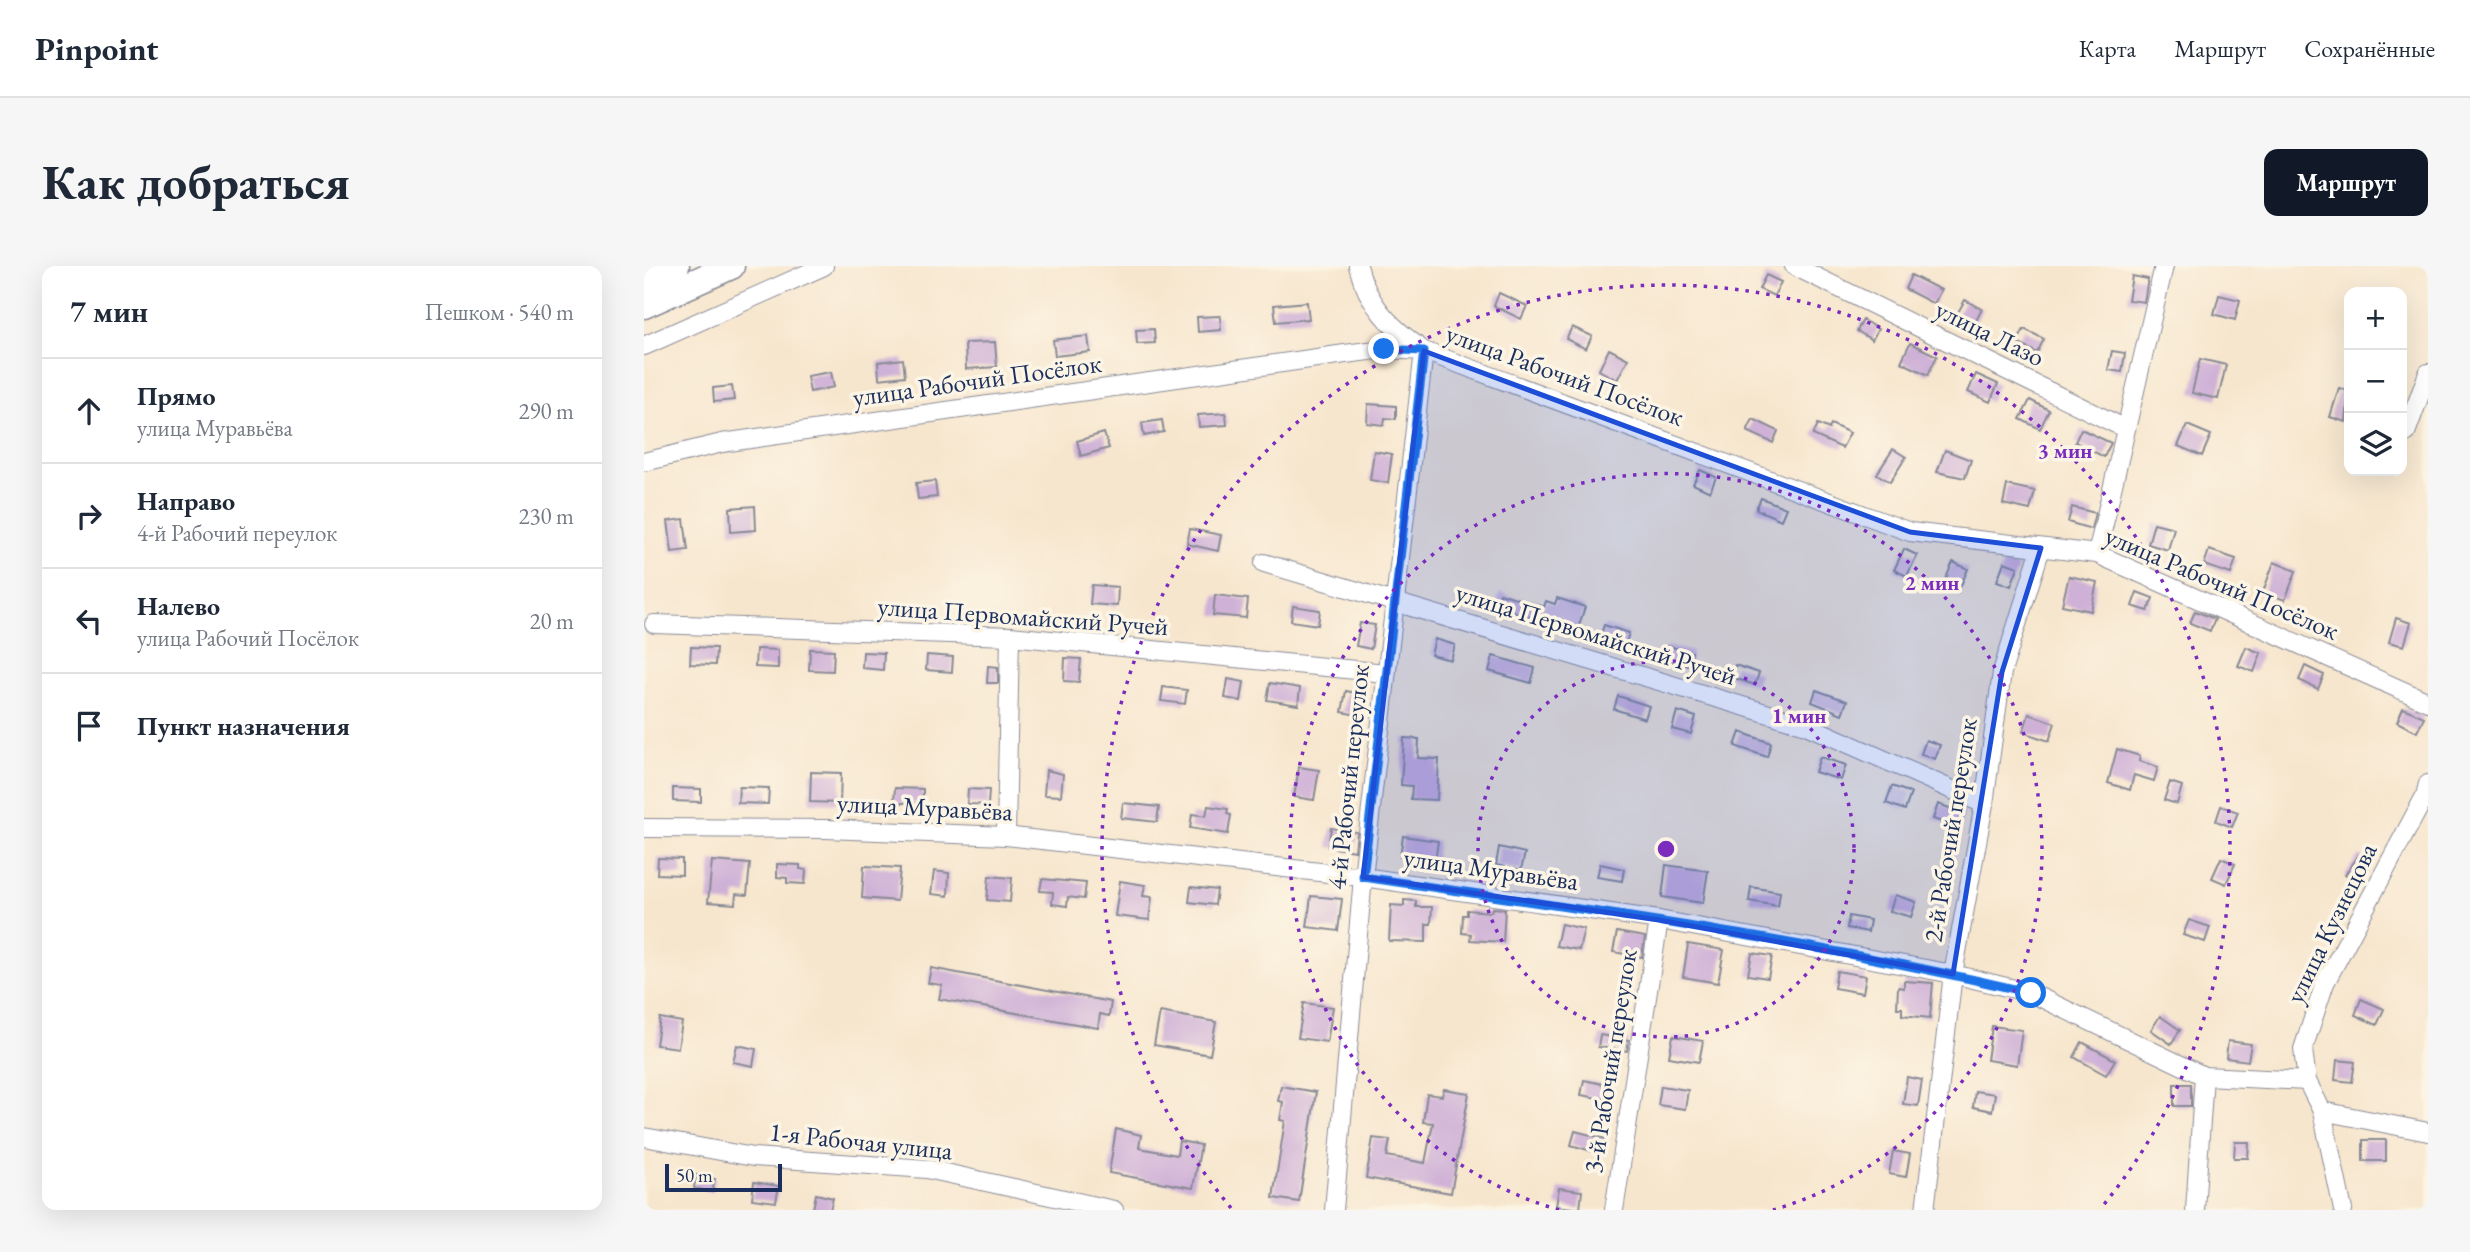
<!DOCTYPE html>
<html lang="ru">
<meta charset="utf-8">
<style>
:root{--surface:#fff;--page:#f6f6f7;--text:#1f2937;--muted:#747a83;--line:#e0e1e3;--accent:#111827}
body{margin:0;font-family:"EB Garamond",serif;background:var(--page);color:var(--text)}
.controls{position:absolute;right:21px;top:21px;display:grid;overflow:hidden;border-radius:14px;box-shadow:0 7px 28px #0002}
.controls button{width:63px;height:63px;display:grid;place-items:center;padding:0;border:0;border-bottom:2px solid var(--line);background:var(--surface);color:var(--text);font:35px sans-serif}
.scale{position:absolute;left:21px;bottom:18px;width:117px;box-sizing:border-box;padding-left:7px;border:4px solid #1b2f5e;border-top:0;font-size:19px;line-height:24px;white-space:nowrap;color:#1b2f5e;-webkit-text-stroke:5px #fcf5e5;paint-order:stroke}
.stop{position:absolute;width:21px;height:21px;margin:-16px;border:5px solid #1a73e8;border-radius:50%;background:#fff}
.stop.end{background:#1a73e8;border-color:#fff;box-shadow:0 2px 7px #0008}
.list{margin:0;padding:0;list-style:none}
h2{display:flex;justify-content:space-between;align-items:center;height:91px;margin:0;padding:0 28px;font-size:30px}
h2 small{font-size:23px;font-weight:400;color:var(--muted)}
.list li{display:grid;grid-template-columns:46px 1fr auto;gap:21px;align-items:center;box-sizing:border-box;height:105px;padding:0 28px;border-top:2px solid var(--line)}
.list b{display:block;font-size:26px;white-space:nowrap}
.list p{margin:0;font-size:23px;white-space:nowrap;color:var(--muted)}
.list em{font-size:23px;font-style:normal;color:var(--muted)}
.icon{flex:none;width:38px;height:38px;fill:none;stroke:currentColor;stroke-width:2;stroke-linecap:round;stroke-linejoin:round}
.map{position:relative;flex:none;width:1784px;height:944px;overflow:hidden;border-radius:14px}
header{display:flex;align-items:center;gap:42px;box-sizing:border-box;height:98px;padding:0 35px;background:var(--surface);border-bottom:2px solid var(--line)}
header strong{font-size:33px}
nav{display:flex;gap:38px;margin-inline-start:auto;font-size:24px}
.intro{display:flex;align-items:center;justify-content:space-between;box-sizing:border-box;height:168px;padding:0 42px}
h1{margin:0;font-size:49px}
.button{padding:18px 32px;border-radius:14px;background:var(--accent);color:#fff;font-size:24px;font-weight:700}
main{display:flex;gap:42px;padding:0 42px}
aside{flex:1;background:var(--surface);border-radius:14px;box-shadow:0 7px 28px #0002}
.map>svg:first-child{display:block}
</style>
<header>
<strong>Pinpoint</strong>
<nav><a>Карта</a><a>Маршрут</a><a>Сохранённые</a></nav>
</header>
<div class="intro"><h1>Как добраться</h1><a class="button">Маршрут</a></div>
<main>
<aside>
<h2>7 мин<small>Пешком · 540 m</small></h2>
<ul class="list">
<li><svg class="icon" aria-label="ahead" viewBox="0 0 24 24"><path d="M12 20V5M6 11l6-6 6 6"/></svg><div><b>Прямо</b><p>улица Муравьёва</p></div><em>290 m</em></li>
<li><svg class="icon" aria-label="right" viewBox="0 0 24 24"><path d="M7 20v-9h11M14 6l5 5-5 5"/></svg><div><b>Направо</b><p>4-й Рабочий переулок</p></div><em>230 m</em></li>
<li><svg class="icon" aria-label="left" viewBox="0 0 24 24"><path d="M17 20v-9H6M10 6l-5 5 5 5"/></svg><div><b>Налево</b><p>улица Рабочий Посёлок</p></div><em>20 m</em></li>
<li><svg class="icon" aria-label="arrive" viewBox="0 0 24 24"><path d="M6 21V4h12l-3 4 3 4H6"/></svg><div><b>Пункт назначения</b></div></li>
</ul>
</aside>
<div class="map">
<svg width="1784" height="944" viewBox="0 0 1784 944">
<rect width="100%" height="100%" fill="#fcf5e5"/>
<filter id="ink" filterUnits="userSpaceOnUse"><feTurbulence type="fractalNoise" baseFrequency=".0143" numOctaves="2"/><feDisplacementMap in="SourceGraphic" scale="14" xChannelSelector="R" yChannelSelector="G"/><feConvolveMatrix kernelMatrix="1 2 1 2 8 2 1 2 1" color-interpolation-filters="sRGB"/></filter>
<filter id="wash" filterUnits="userSpaceOnUse"><feTurbulence type="fractalNoise" baseFrequency=".00686" numOctaves="4" result="noise"/><feDisplacementMap in="SourceGraphic" scale="28" xChannelSelector="R" yChannelSelector="G"/><feGaussianBlur stdDeviation="1.57" result="paint"/><feColorMatrix in="noise" values="0 0 0 0 0 0 0 0 0 0 0 0 0 0 0 0 0 1.4 0 .05"/><feComposite in="paint" operator="in"/></filter>
<g filter="url(#wash)">
<rect width="100%" height="100%" fill="#f7e6ce"/>
<g id="blocks">
<path fill="#cfb1d7" d="M 1122,9 L 1137,16 L 1130,30 L 1115,23 Z
M 1267,9 L 1297,24 L 1290,38 L 1261,23 Z
M 1488,10 L 1504,13 L 1500,36 L 1484,34 Z
M 855,27 L 883,40 L 877,53 L 850,40 Z
M 1575,29 L 1596,34 L 1591,54 L 1570,48 Z
M 1321,34 L 1338,43 L 1331,57 L 1313,48 Z
M 663,36 L 665,53 L 632,56 L 630,39 Z
M 576,50 L 577,64 L 554,66 L 553,51 Z
M 1219,54 L 1234,63 L 1228,74 L 1213,65 Z
M 928,61 L 948,70 L 942,83 L 922,73 Z
M 510,63 L 511,77 L 493,78 L 492,64 Z
M 1380,63 L 1400,73 L 1393,87 L 1373,77 Z
M 444,70 L 446,86 L 411,90 L 409,74 Z
M 351,76 L 353,101 L 322,103 L 321,77 Z
M 1266,77 L 1293,90 L 1284,109 L 1257,96 Z
M 965,83 L 984,93 L 973,114 L 955,104 Z
M 1468,85 L 1481,87 L 1478,106 L 1464,104 Z
M 259,93 L 261,110 L 235,113 L 234,96 Z
M 1556,93 L 1582,99 L 1574,133 L 1548,127 Z
M 187,106 L 190,121 L 166,126 L 163,110 Z
M 1332,108 L 1354,118 L 1346,136 L 1324,126 Z
M 88,120 L 90,134 L 70,136 L 69,122 Z
M 1695,122 L 1705,125 L 1702,156 L 1686,151 Z
M 1386,134 L 1405,144 L 1396,163 L 1376,153 Z
M 724,138 L 752,140 L 752,153 L 741,152 L 740,159 L 723,157 Z
M 582,147 L 583,159 L 555,161 L 554,149 Z
M 1109,153 L 1134,165 L 1129,177 L 1103,165 Z
M 518,154 L 520,166 L 500,170 L 498,157 Z
M 1174,158 L 1185,163 L 1187,158 L 1206,167 L 1198,182 L 1169,169 Z
M 1543,159 L 1567,169 L 1558,190 L 1534,180 Z
M 1437,163 L 1467,177 L 1460,191 L 1431,176 Z
M 460,167 L 465,182 L 437,190 L 433,175 Z
M 1249,183 L 1262,191 L 1246,216 L 1233,208 Z
M 1301,184 L 1327,194 L 1321,212 L 1293,206 Z
M 730,185 L 748,188 L 744,217 L 726,214 Z
M 1056,204 L 1072,211 L 1066,226 L 1049,218 Z
M 291,215 L 293,231 L 274,233 L 272,217 Z
M 1363,219 L 1391,225 L 1386,244 L 1359,238 Z
M 1117,232 L 1142,242 L 1137,254 L 1112,243 Z
M 111,240 L 112,264 L 87,266 L 86,242 Z
M 1428,241 L 1451,247 L 1447,263 L 1424,256 Z
M 40,253 L 44,284 L 28,286 L 24,255 Z
M 1510,257 L 1530,262 L 1524,284 L 1504,278 Z
M 546,263 L 577,269 L 574,285 L 543,278 Z
M 1260,283 L 1273,289 L 1263,310 L 1250,304 Z
M 1565,284 L 1592,293 L 1587,308 L 1560,299 Z
M 1309,296 L 1324,303 L 1314,326 L 1299,319 Z
M 1360,296 L 1374,301 L 1367,320 L 1353,315 Z
M 1630,296 L 1652,305 L 1641,334 L 1619,326 Z
M 1425,310 L 1453,316 L 1447,345 L 1418,339 Z
M 448,319 L 474,321 L 473,340 L 446,338 Z
M 1493,326 L 1509,332 L 1504,345 L 1488,340 Z
M 856,327 L 900,341 L 902,335 L 911,338 L 913,332 L 941,341 L 933,365 L 852,340 Z
M 571,329 L 604,333 L 602,352 L 569,349 Z
M 649,340 L 676,344 L 674,359 L 647,355 Z
M 1551,345 L 1571,353 L 1566,365 L 1546,357 Z
M 1752,352 L 1767,357 L 1760,380 L 1745,376 Z
M 716,357 L 731,359 L 727,383 L 712,380 Z
M 960,359 L 985,367 L 981,380 L 956,371 Z
M 791,373 L 811,379 L 807,394 L 787,389 Z
M 1023,380 L 1048,386 L 1045,400 L 1019,394 Z
M 47,381 L 72,382 L 71,399 L 46,398 Z
M 1602,381 L 1617,387 L 1610,406 L 1594,400 Z
M 112,383 L 134,384 L 134,402 L 111,401 Z
M 166,383 L 190,384 L 189,405 L 165,404 Z
M 219,386 L 240,387 L 239,404 L 218,402 Z
M 283,389 L 309,391 L 308,406 L 282,404 Z
M 849,390 L 891,402 L 887,417 L 845,405 Z
M 421,392 L 437,393 L 435,416 L 420,415 Z
M 1091,399 L 1115,407 L 1111,419 L 1087,411 Z
M 344,400 L 354,401 L 354,417 L 343,417 Z
M 1661,400 L 1680,409 L 1674,423 L 1655,414 Z
M 584,413 L 600,416 L 597,435 L 581,432 Z
M 626,417 L 656,422 L 654,439 L 623,434 Z
M 519,421 L 543,424 L 541,438 L 517,435 Z
M 1172,424 L 1203,435 L 1198,448 L 1168,436 Z
M 702,425 L 722,429 L 718,450 L 698,446 Z
M 974,430 L 1005,440 L 1001,453 L 970,443 Z
M 1759,442 L 1780,451 L 1773,466 L 1753,456 Z
M 1033,445 L 1052,451 L 1047,468 L 1028,463 Z
M 1385,448 L 1411,457 L 1405,475 L 1379,466 Z
M 1096,466 L 1127,477 L 1123,491 L 1091,480 Z
M 760,472 L 775,473 L 774,492 L 795,493 L 793,534 L 767,533 L 768,520 L 757,519 Z
M 1282,474 L 1296,479 L 1291,493 L 1277,488 Z
M 1473,483 L 1496,490 L 1495,495 L 1514,501 L 1510,515 L 1490,509 L 1486,524 L 1464,517 Z
M 1176,491 L 1202,499 L 1197,514 L 1171,506 Z
M 655,501 L 675,504 L 670,534 L 650,531 Z
M 402,504 L 419,508 L 417,530 L 400,529 Z
M 167,506 L 197,507 L 196,537 L 166,536 Z
M 1526,516 L 1538,520 L 1533,538 L 1520,534 Z
M 1248,520 L 1267,527 L 1261,544 L 1242,537 Z
M 95,521 L 125,522 L 124,538 L 94,537 Z
M 29,522 L 57,523 L 57,536 L 29,535 Z
M 251,522 L 279,523 L 279,537 L 250,537 Z
M 324,523 L 345,524 L 344,539 L 323,538 Z
M 479,537 L 515,541 L 513,556 L 477,552 Z
M 1294,538 L 1320,547 L 1315,562 L 1289,553 Z
M 564,540 L 584,543 L 583,548 L 587,549 L 584,568 L 546,562 L 548,548 L 562,550 Z
M 1577,540 L 1594,546 L 1588,561 L 1572,555 Z
M 687,562 L 713,566 L 711,585 L 684,581 Z
M 759,570 L 794,575 L 791,596 L 756,591 Z
M 855,581 L 881,587 L 877,604 L 852,599 Z
M 1715,589 L 1728,598 L 1715,618 L 1701,609 Z
M 14,592 L 38,593 L 38,609 L 13,608 Z
M 1577,592 L 1591,598 L 1582,618 L 1568,612 Z
M 68,595 L 106,598 L 103,629 L 92,628 L 91,638 L 64,636 Z
M 133,598 L 156,599 L 156,603 L 162,604 L 161,618 L 143,617 L 143,612 L 133,611 Z
M 956,598 L 980,603 L 978,615 L 953,611 Z
M 1022,599 L 1064,605 L 1059,637 L 1018,631 Z
M 220,600 L 256,602 L 253,635 L 218,632 Z
M 290,605 L 305,607 L 304,630 L 287,628 Z
M 345,610 L 368,612 L 366,636 L 343,634 Z
M 398,613 L 442,617 L 440,633 L 424,631 L 423,640 L 408,638 L 409,626 L 396,625 Z
M 476,615 L 501,619 L 499,630 L 508,631 L 505,654 L 471,650 Z
M 547,621 L 573,624 L 571,639 L 545,636 Z
M 1107,621 L 1136,626 L 1134,640 L 1105,635 Z
M 1251,629 L 1272,636 L 1267,651 L 1246,645 Z
M 667,630 L 698,633 L 694,665 L 663,661 Z
M 760,634 L 772,635 L 772,641 L 788,641 L 787,658 L 782,658 L 782,676 L 745,675 L 747,639 L 760,640 Z
M 848,642 L 861,643 L 859,676 L 826,674 L 827,668 L 818,667 L 819,649 L 823,649 L 823,644 L 847,646 Z
M 1205,650 L 1226,654 L 1224,666 L 1203,662 Z
M 1545,654 L 1566,661 L 1561,676 L 1539,669 Z
M 917,658 L 940,663 L 935,684 L 912,680 Z
M 973,666 L 1001,671 L 998,691 L 969,686 Z
M 1044,678 L 1080,684 L 1074,717 L 1039,711 Z
M 1108,687 L 1128,690 L 1124,712 L 1104,709 Z
M 287,702 L 467,736 L 465,750 L 456,748 L 454,762 L 295,733 L 298,719 L 284,717 Z
M 1193,705 L 1222,710 L 1219,727 L 1190,722 Z
M 1260,715 L 1289,717 L 1286,752 L 1258,749 L 1258,742 L 1253,742 L 1254,721 L 1260,722 Z
M 1717,733 L 1740,743 L 1733,759 L 1711,749 Z
M 660,737 L 689,741 L 683,776 L 654,772 Z
M 516,746 L 572,756 L 566,789 L 510,779 Z
M 1516,750 L 1536,764 L 1527,778 L 1507,764 Z
M 16,752 L 38,756 L 34,782 L 12,779 Z
M 1348,760 L 1378,764 L 1373,799 L 1343,794 Z
M 956,769 L 985,774 L 983,785 L 954,781 Z
M 1029,770 L 1059,775 L 1055,796 L 1025,791 Z
M 1584,775 L 1607,778 L 1604,795 L 1582,792 Z
M 1438,776 L 1471,794 L 1462,809 L 1430,791 Z
M 93,779 L 112,783 L 109,800 L 89,796 Z
M 1693,794 L 1711,796 L 1708,816 L 1691,814 Z
M 1263,811 L 1278,814 L 1274,840 L 1259,838 Z
M 940,814 L 968,820 L 965,834 L 937,829 Z
M 1530,818 L 1547,818 L 1547,840 L 1530,840 Z
M 637,820 L 672,826 L 655,936 L 629,932 L 641,855 L 636,854 L 639,836 L 634,835 Z
M 1017,820 L 1044,824 L 1041,843 L 1014,839 Z
M 800,823 L 825,827 L 807,927 L 722,912 L 729,872 L 746,874 L 743,890 L 781,897 L 789,857 L 779,856 L 783,828 L 798,830 Z
M 1331,825 L 1351,828 L 1348,845 L 1329,841 Z
M 472,863 L 497,869 L 495,882 L 533,889 L 535,875 L 557,879 L 549,922 L 465,907 Z
M 931,865 L 962,873 L 958,888 L 927,879 Z
M 1719,874 L 1742,874 L 1742,895 L 1719,895 Z
M 1591,876 L 1605,876 L 1604,892 L 1590,892 Z
M 1249,885 L 1266,888 L 1262,911 L 1245,908 Z
M 52,909 L 71,913 L 68,926 L 50,922 Z
M 110,916 L 135,920 L 132,936 L 108,933 Z
M 915,922 L 938,925 L 936,943 L 912,940 Z
M 172,928 L 189,932 L 186,944 L 169,943 Z"/>
</g>
</g>
<g filter="url(#ink)">
<use href="#blocks" fill-opacity="0" stroke="#898a96" stroke-width="2"/>
<g fill="none" stroke-linecap="round" stroke-linejoin="round">
<g stroke="#898a96" stroke-width="20">
<path id="minor" d="M 714,0 C 724,40 747,61 780,85
M 1150,0 L 1482,163
M 0,80 L 180,0
M 1762,167 L 1784,107
M 0,196 L 78,177 L 701,88 L 740,83 L 780,85 L 1266,266 L 1453,288 L 1784,436
M 1453,288 L 1520,0
M 620,297 L 1162,459 L 1340,538
M 10,358 L 366,370 L 742,407
M 0,562 L 182,563 L 362,570 L 719,611 L 1015,654 L 1309,708 L 1387,727 L 1560,810 L 1663,815
M 362,570 L 366,370
M 1678,845 L 1784,866
M 0,871 L 109,891 L 283,903 L 470,944
M 690,944 L 719,611 L 780,85
M 970,944 L 1015,654
M 1281,944 L 1309,708 L 1340,538 L 1358,406 L 1397,282
M 1551,944 L 1560,810
M 1699,944 L 1678,845 L 1663,815 L 1659,783 L 1681,717 L 1781,530 L 1784,518"/>
</g>
<g stroke="#898a96" stroke-width="29">
<path id="highway" d="M 0,14 L 32,0
M 0,39 L 87,0"/>
</g>
<use href="#minor" stroke="#fff" stroke-width="18"/>
<use href="#highway" stroke="#fff" stroke-width="26"/>
</g>
</g>
<g fill="none" stroke-linecap="round" stroke-linejoin="round" filter="url(#ink)">
<path stroke="#1a73e8" stroke-width="9" d="M 740,83 L 780,85 L 719,611 C 942,644 1167,674 1387,727"/>
</g>
<path fill="#1d4ed8" fill-opacity="0.2" stroke="#1d4ed8" stroke-width="5" stroke-linejoin="round" d="M 780,85 L 1266,266 L 1397,282 L 1358,406 L 1309,708 L 1015,654 L 719,611 Z"/>
<g fill="none" stroke="#7b2cbf" stroke-width="3.5" stroke-dasharray="3.5 7">
<circle cx="1022" cy="583" r="188"/>
<path d="M915 944A376 376 0 1 1 1129 944"/>
<path d="M587 942A564 564 0 1 1 1457 942"/>
</g>
<g text-anchor="middle" stroke-width="7" stroke-linejoin="round" paint-order="stroke">
<g font-size="26" fill="#1b2f5e" stroke="#fcf5e5">
<text transform="translate(1346 67) rotate(26)" y="9">улица Лазо</text>
<text transform="translate(921 109) rotate(20)" y="9">улица Рабочий Посёлок</text>
<text transform="translate(333 114) rotate(-8)" y="9">улица Рабочий Посёлок</text>
<text transform="translate(1578 317) rotate(23)" y="9">улица Рабочий Посёлок</text>
<text transform="translate(379 350) rotate(4)" y="9">улица Первомайский Ручей</text>
<text transform="translate(952 368) rotate(17)" y="9">улица Первомайский Ручей</text>
<text transform="translate(704 511) rotate(-84)" y="9">4-й Рабочий переулок</text>
<text transform="translate(281 541) rotate(3)" y="9">улица Муравьёва</text>
<text transform="translate(1306 564) rotate(-81)" y="9">2-й Рабочий переулок</text>
<text transform="translate(847 603) rotate(8)" y="9">улица Муравьёва</text>
<text transform="translate(1687 657) rotate(-64)" y="9">улица Кузнецова</text>
<text transform="translate(966 795) rotate(-81)" y="9">3-й Рабочий переулок</text>
<text transform="translate(217 875) rotate(6)" y="9">1-я Рабочая улица</text>
</g>
</g>
<circle cx="1022" cy="583" r="10" fill="#7b2cbf" stroke="#fcf5e5" stroke-width="3.5"/>
<g font-size="21" text-anchor="middle" font-weight="bold" fill="#7b2cbf" stroke="#fcf5e5" stroke-width="7" stroke-linejoin="round" paint-order="stroke">
<text x="1421" y="192">3 мин</text>
<text x="1288" y="324">2 мин</text>
<text x="1155" y="457">1 мин</text>
</g>
</svg>
<div class="controls">
<button>+</button>
<button>−</button>
<button><svg class="icon" aria-label="layers" viewBox="0 0 24 24"><path d="M12 4l9 5-9 5-9-5zM3 14l9 5 9-5"/></svg></button>
</div>
<div class="scale">50 m</div>
<div class="stop" style="left:1387px;top:727px"></div>
<div class="stop end" style="left:740px;top:83px"></div>
</div>
</main>
